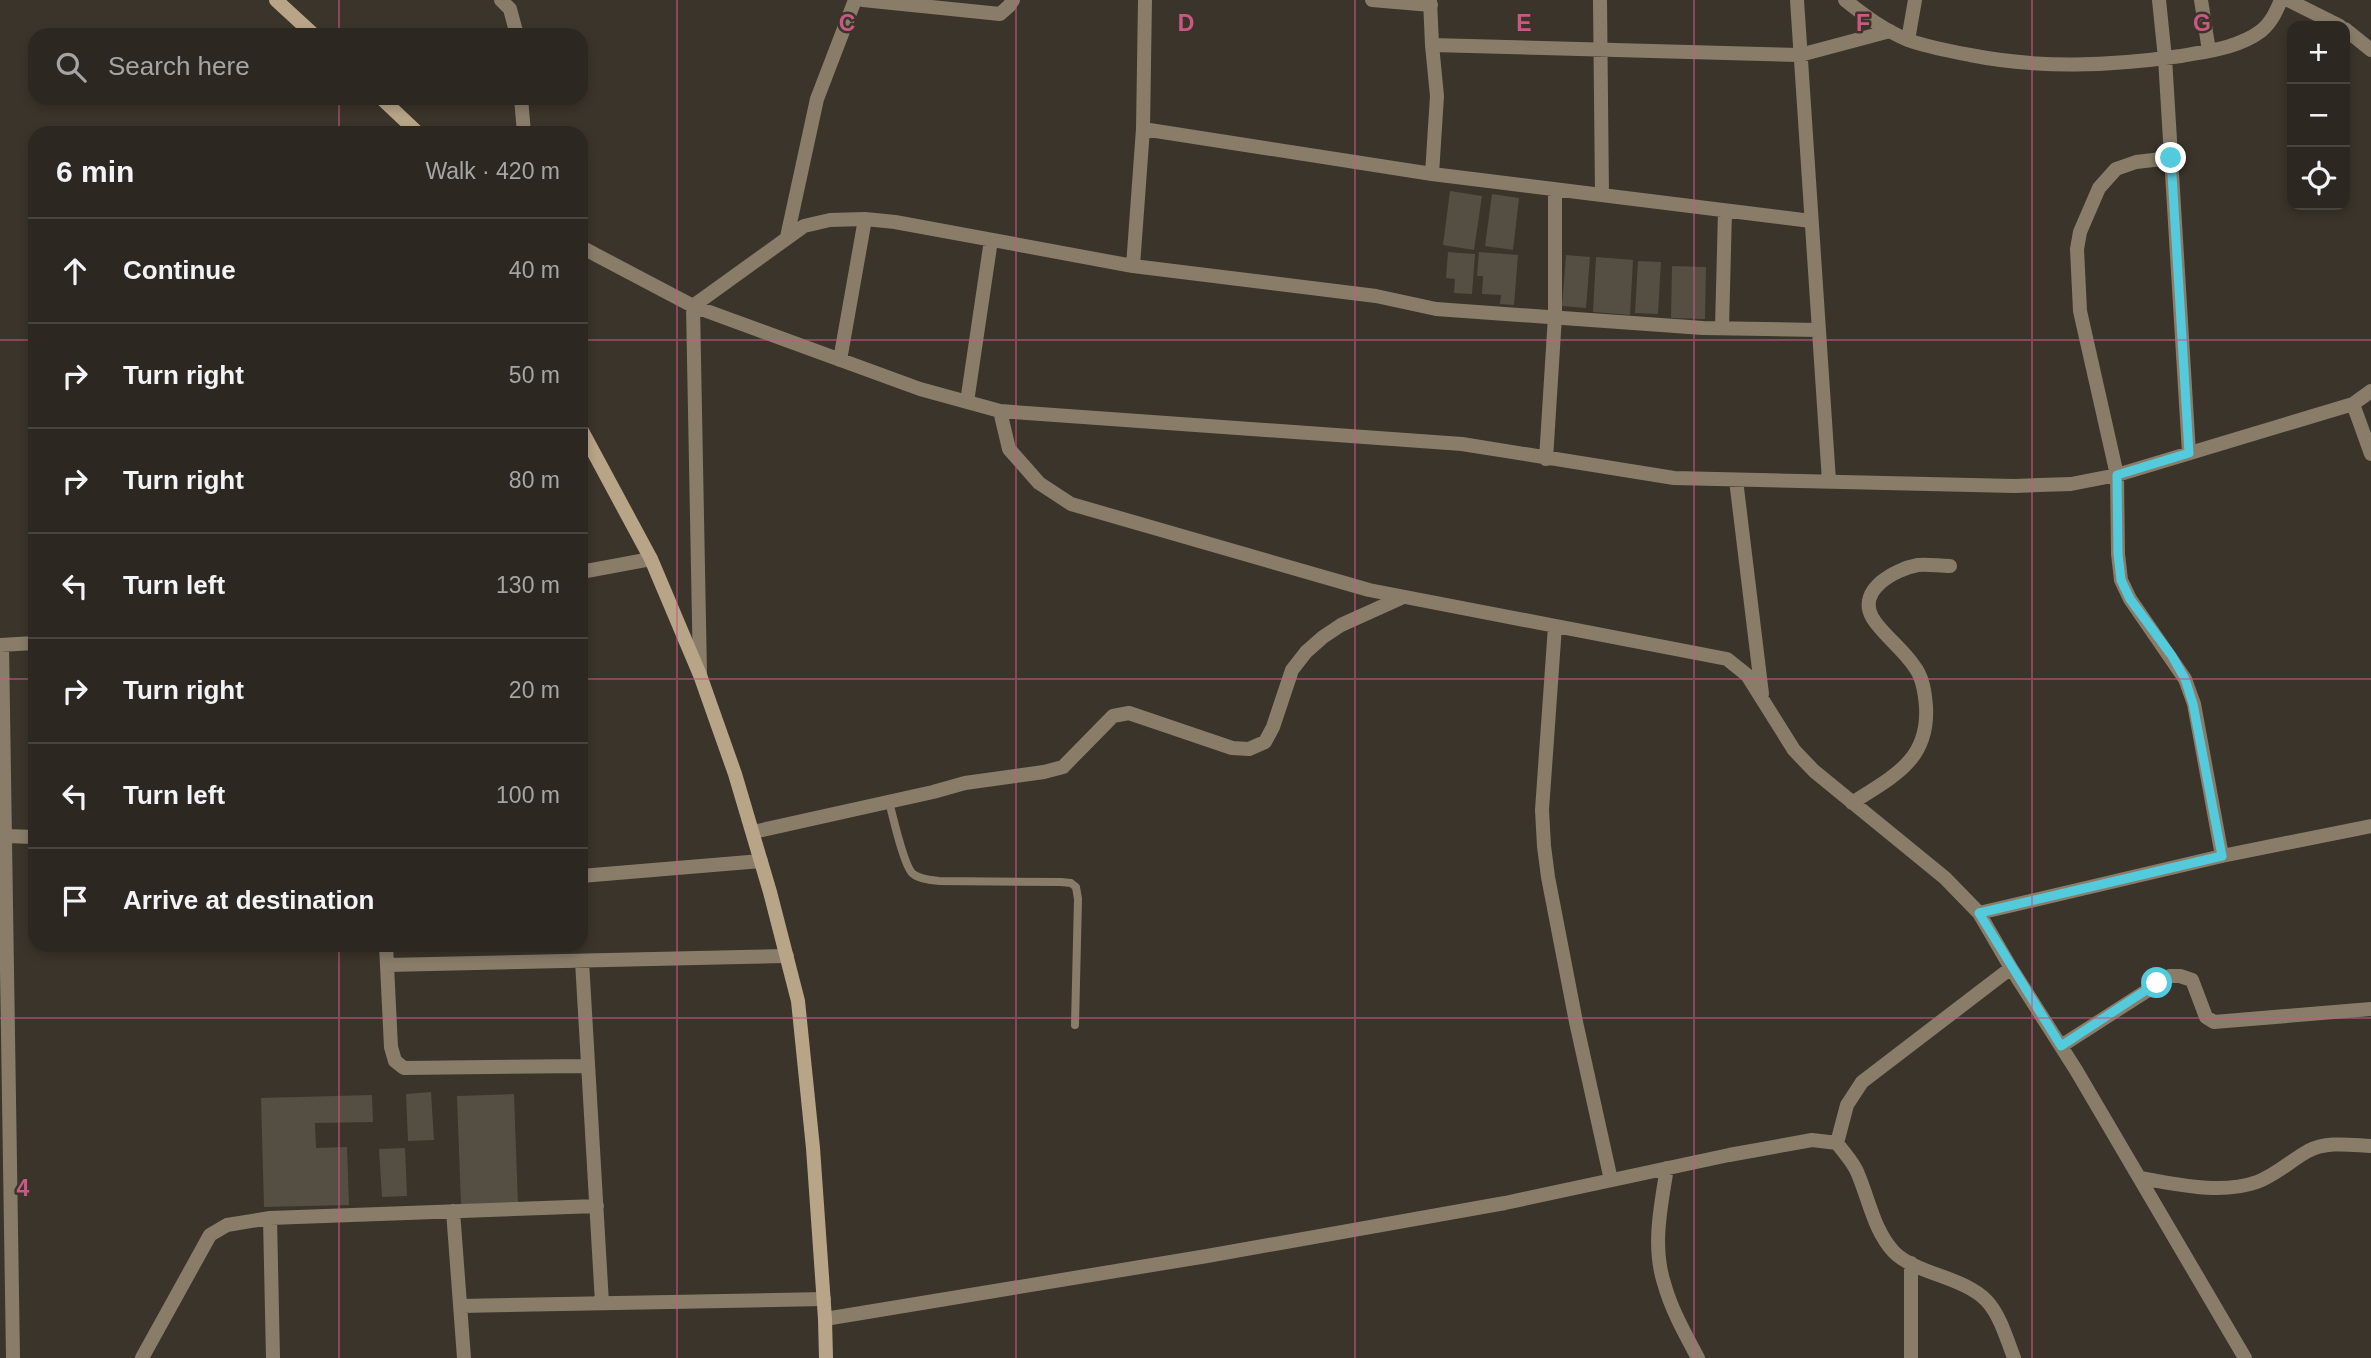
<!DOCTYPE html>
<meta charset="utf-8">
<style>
:root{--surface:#2c2720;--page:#38332d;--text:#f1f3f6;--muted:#a6a5a5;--line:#48443e}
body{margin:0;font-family:Helvetica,sans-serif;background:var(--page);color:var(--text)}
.controls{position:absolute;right:21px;top:21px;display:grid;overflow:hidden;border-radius:14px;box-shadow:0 4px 10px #0003}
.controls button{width:63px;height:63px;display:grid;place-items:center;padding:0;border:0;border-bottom:2px solid var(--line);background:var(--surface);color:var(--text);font:35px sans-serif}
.stop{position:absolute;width:21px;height:21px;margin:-16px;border:5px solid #54cadd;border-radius:50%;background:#fff}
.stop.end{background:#54cadd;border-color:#fff;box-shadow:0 2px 7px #0008}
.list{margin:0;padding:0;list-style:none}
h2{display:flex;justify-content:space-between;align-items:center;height:91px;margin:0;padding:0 28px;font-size:30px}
h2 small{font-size:23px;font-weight:400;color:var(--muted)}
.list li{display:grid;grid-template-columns:46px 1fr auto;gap:21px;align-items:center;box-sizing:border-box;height:105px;padding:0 28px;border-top:2px solid var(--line)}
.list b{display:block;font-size:26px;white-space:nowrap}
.list em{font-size:23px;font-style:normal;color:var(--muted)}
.icon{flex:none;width:38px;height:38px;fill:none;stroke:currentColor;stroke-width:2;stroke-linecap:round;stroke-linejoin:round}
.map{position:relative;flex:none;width:2371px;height:1358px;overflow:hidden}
.search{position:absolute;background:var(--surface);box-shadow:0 4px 10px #0003;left:28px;top:28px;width:560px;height:77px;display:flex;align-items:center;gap:18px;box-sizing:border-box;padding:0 24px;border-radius:21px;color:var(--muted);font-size:26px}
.panel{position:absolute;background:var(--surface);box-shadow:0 4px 10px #0003;left:28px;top:126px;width:560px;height:826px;border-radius:21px}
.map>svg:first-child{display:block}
</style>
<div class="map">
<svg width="2371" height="1358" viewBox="0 0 2371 1358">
<rect width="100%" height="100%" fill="#3b342a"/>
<path fill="#554e43" d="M 1450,191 L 1482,196 L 1474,250 L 1443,245 Z
M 1492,194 L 1519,198 L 1513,250 L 1485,246 Z
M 1448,252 L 1475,254 L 1472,294 L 1454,293 L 1455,279 L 1446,278 Z
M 1479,252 L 1518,255 L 1514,305 L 1500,304 L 1501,295 L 1482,294 L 1483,276 L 1477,276 Z
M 1566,255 L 1590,257 L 1586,308 L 1562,306 Z
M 1596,257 L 1633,260 L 1630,315 L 1593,312 Z
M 1638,261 L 1661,262 L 1658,314 L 1635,313 Z
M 1672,266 L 1706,267 L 1705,319 L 1671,318 Z
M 431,1092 L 434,1140 L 408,1141 L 406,1094 Z
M 514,1094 L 518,1204 L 461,1206 L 457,1096 Z
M 372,1095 L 373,1122 L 315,1123 L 316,1148 L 347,1147 L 349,1205 L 264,1207 L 261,1098 Z
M 405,1148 L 407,1196 L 382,1197 L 379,1149 Z"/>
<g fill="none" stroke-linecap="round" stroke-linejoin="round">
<path stroke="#897d6a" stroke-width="8" d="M 889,802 C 893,816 903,863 912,873 C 918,879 930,880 939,881 L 1061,882 L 1071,883 L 1076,887 L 1078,899 L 1075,1025"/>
<path stroke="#897d6a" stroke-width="14" d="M 501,0 L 510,9 L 517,35
M 863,0 L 1000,14 L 1009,6 L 1013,0
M 1372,0 L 1431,5
M 1430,0 L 1432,45 L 1437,96 L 1432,174
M 1600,0 L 1602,195
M 1797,0 L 1829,481
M 1845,0 C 1865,16 1884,30 1908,40 C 1927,47 1949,51 1970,55 C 2041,69 2109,66 2181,56 C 2208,51 2238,48 2261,31 C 2271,23 2276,12 2281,0
M 2159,0 L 2165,58 L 2189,453
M 2201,0 L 2209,51
M 2288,0 L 2340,26
M 2345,29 L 2371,50
M 1908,40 L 1915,0
M 1432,45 L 1800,55 L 1890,31
M 521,98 L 524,133
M 1143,129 L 1432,174 L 1811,221
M 2171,158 L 2136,162 L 2116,169 L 2099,188 L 2080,232 L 2077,249 L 2080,311 L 2117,475 L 2118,554 L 2121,580 L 2130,599 L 2185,679 L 2194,704 L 2222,856
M 787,237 L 817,99 L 855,0
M 581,247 L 693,306 L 920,389 L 1000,411 L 1462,444 L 1674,478 L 2014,486 L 2071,484 L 2117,475 L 2353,404 L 2371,454
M 1133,266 L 1143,129 L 1145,0
M 1722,328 L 1725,211
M 840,360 L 865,219
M 967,402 L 991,240
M 2353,404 L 2371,391
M 1000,411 L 1009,449 L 1039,483 L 1071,504 L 1369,590 L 1727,659 L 1747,675 L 1794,750 L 1814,771 L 1945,878 L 1979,913 L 2011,968 L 2076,1070 L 2245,1358
M 1546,459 L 1555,316 L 1555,190
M 1736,480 L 1762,694
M 581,572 L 651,559
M 1555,626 L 1542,810 L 1544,846 L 1548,877 L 1576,1022 L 1611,1180
M 0,645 L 35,643
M 2,645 L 13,1358
M 700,674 L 693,306 L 804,226 L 830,220 L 865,219 L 895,222 L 1133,266 L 1376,296 L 1436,309 L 1703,328 L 1818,330
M 1852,803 C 1892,777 1929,761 1926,707 C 1925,693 1923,677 1914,666 C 1903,649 1880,632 1872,617 C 1857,590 1895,569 1918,565 C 1928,564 1939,566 1950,566
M 753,832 L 933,792 L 965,783 L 1044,772 L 1063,767 L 1113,716 L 1129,713 L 1232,748 L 1249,749 L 1265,742 L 1273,727 L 1292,670 L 1306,652 L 1323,637 L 1341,625 L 1403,597
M 5,836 L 35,837
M 581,876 L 761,861
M 1979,913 L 2222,856 L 2371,826
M 386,945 L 391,1047 L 395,1061 L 404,1068 L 588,1066
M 582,961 L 602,1303
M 387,965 L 787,956
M 2061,1046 L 2170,976 L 2180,976 L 2192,980 L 2206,1017 L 2214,1022 L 2371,1009
M 1837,1143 L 1847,1105 L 1862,1082 L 2011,968
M 1667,1168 C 1661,1205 1652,1246 1664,1283 C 1671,1309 1685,1334 1698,1358
M 2140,1178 C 2177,1184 2220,1195 2257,1182 C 2276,1175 2290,1161 2308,1151 C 2327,1141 2350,1145 2371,1146
M 453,1211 L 464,1358
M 270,1218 L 273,1358
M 460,1306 L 824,1299
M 825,1319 L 1207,1256 L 1505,1203 L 1729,1155 L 1812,1140 L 1837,1143 C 1844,1153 1854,1163 1858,1174 C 1869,1200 1874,1230 1893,1251 C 1901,1260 1919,1268 1930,1272 C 1990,1293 1993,1299 2014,1358
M 142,1358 L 210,1235 L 227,1225 L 270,1218 L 597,1206
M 1911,1358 L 1911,1263"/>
<path stroke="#b8a587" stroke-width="14" d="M 276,0 L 314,35
M 381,98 L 418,133
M 581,429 L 651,559 L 700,675 L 735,774 L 770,892 L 798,1001 L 813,1148 L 825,1319 L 826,1358"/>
</g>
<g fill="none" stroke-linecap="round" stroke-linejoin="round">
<path stroke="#54cadd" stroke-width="9" d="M 2157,983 L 2061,1046 L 1979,913 L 2222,856 L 2193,704 L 2185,679 L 2172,656 L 2130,599 L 2121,580 L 2118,554 L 2117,475 L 2189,453 L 2171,158"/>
</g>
<path fill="none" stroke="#c95983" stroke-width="2" stroke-opacity="0.55" d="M 339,0 L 339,35M 677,0 L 677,1358M 1016,0 L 1016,1358M 1355,0 L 1355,1358M 1694,0 L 1694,1358M 2032,0 L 2032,1358M 339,98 L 339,133M 0,340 L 35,340M 581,340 L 2371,340M 0,679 L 35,679M 581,679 L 2371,679M 339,945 L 339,1358M 0,1018 L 2371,1018"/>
<g font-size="23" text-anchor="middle" font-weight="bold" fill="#c95983" stroke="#3b342a" stroke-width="5" stroke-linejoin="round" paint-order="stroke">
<text x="847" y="31">C</text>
<text x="1186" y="31">D</text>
<text x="1524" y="31">E</text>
<text x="1863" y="31">F</text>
<text x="2202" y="31">G</text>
<text x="23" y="1196">4</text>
</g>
</svg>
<div class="controls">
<button>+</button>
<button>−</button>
<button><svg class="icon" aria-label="locate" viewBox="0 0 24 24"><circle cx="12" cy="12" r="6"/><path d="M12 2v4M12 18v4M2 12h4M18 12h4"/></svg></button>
</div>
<div class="stop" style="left:2157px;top:983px"></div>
<div class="stop end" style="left:2171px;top:158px"></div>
<div class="search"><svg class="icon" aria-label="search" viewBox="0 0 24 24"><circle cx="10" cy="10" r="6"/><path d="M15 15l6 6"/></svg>Search here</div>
<section class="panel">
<h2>6 min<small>Walk · 420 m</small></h2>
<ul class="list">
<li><svg class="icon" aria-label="ahead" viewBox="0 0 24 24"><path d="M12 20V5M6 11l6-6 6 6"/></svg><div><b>Continue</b></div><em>40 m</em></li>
<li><svg class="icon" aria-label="right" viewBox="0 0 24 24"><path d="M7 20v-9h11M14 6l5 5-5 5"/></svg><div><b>Turn right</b></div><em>50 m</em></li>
<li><svg class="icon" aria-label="right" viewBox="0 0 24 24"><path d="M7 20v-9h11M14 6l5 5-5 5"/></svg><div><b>Turn right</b></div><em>80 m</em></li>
<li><svg class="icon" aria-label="left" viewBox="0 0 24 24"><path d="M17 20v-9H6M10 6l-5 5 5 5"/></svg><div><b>Turn left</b></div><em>130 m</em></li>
<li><svg class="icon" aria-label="right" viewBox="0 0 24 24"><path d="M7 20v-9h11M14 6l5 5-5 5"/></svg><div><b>Turn right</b></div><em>20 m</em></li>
<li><svg class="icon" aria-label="left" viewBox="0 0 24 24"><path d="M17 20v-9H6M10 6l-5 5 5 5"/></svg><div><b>Turn left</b></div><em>100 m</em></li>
<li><svg class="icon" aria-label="arrive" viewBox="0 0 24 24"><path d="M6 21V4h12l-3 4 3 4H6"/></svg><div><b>Arrive at destination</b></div></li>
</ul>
</section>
</div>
